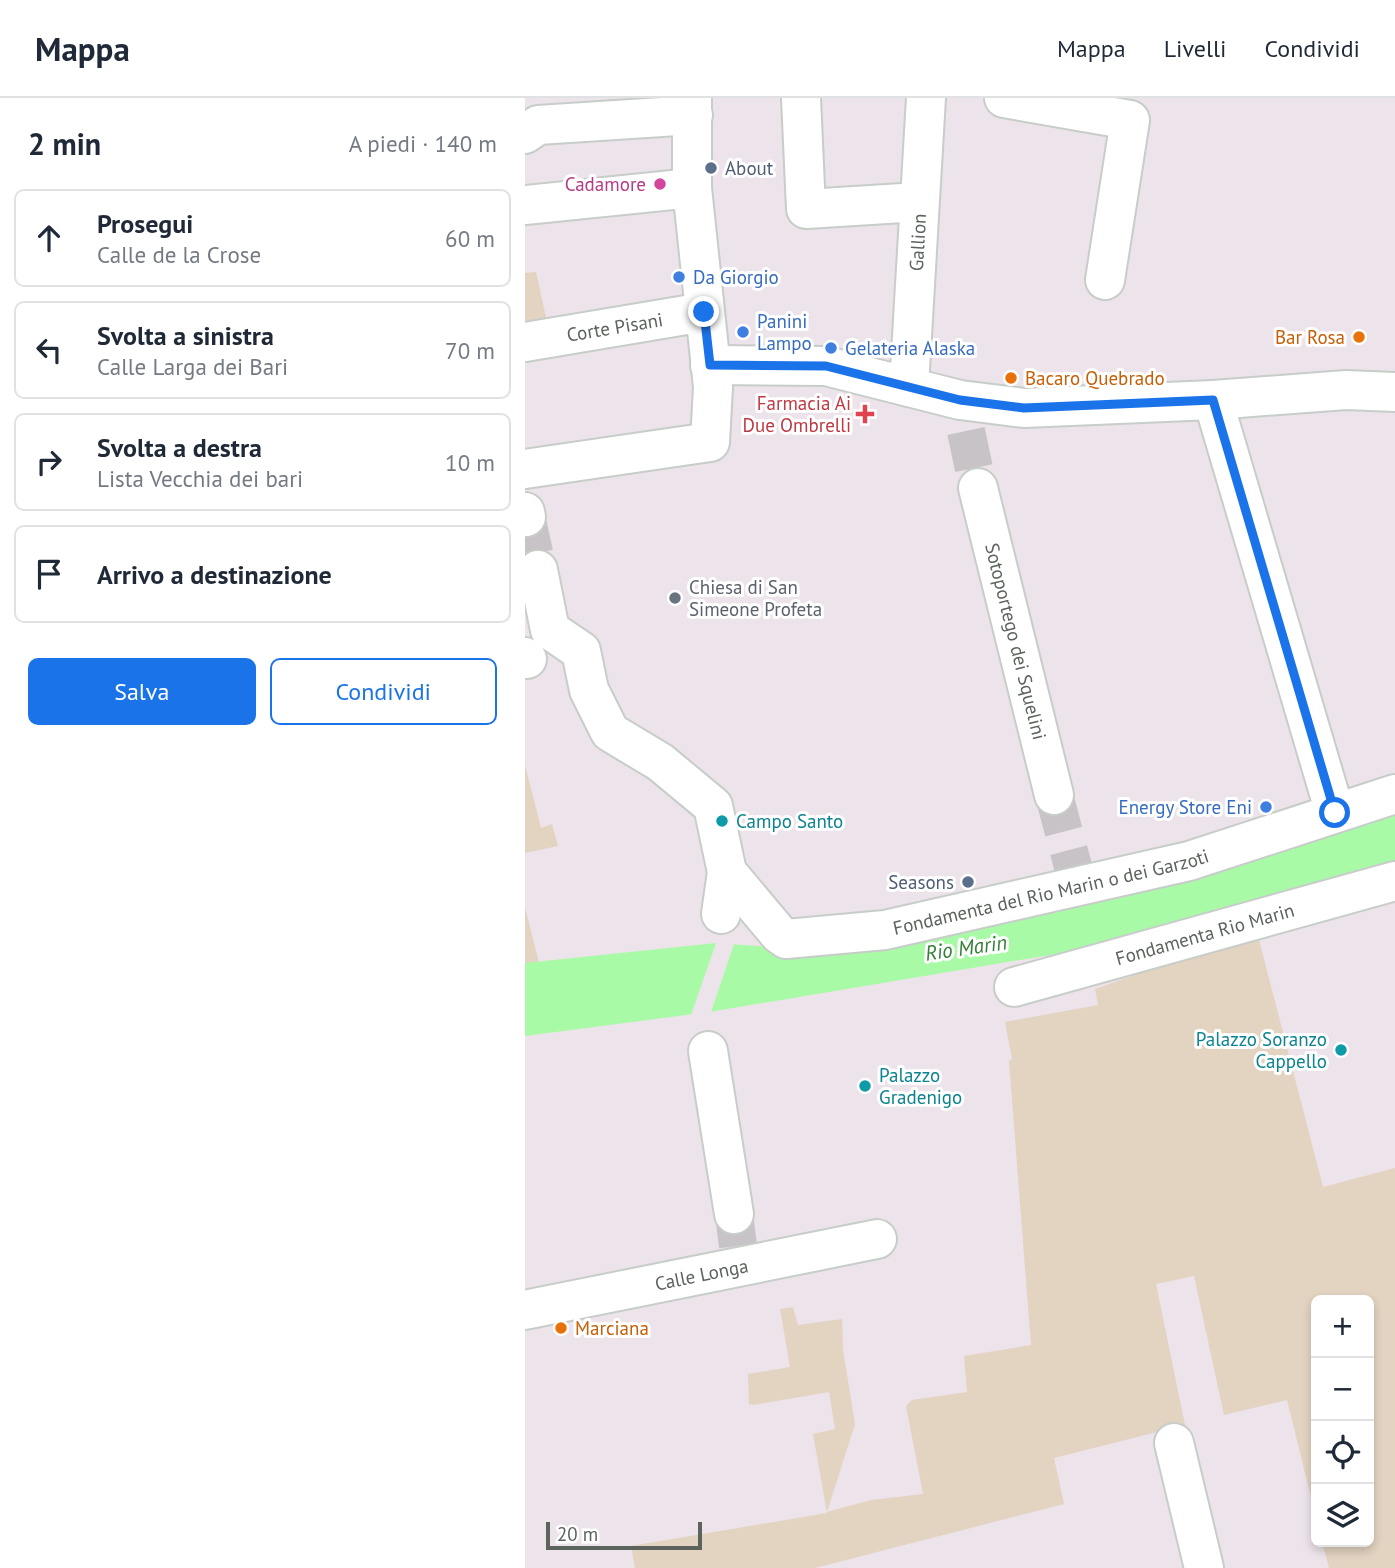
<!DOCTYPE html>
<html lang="it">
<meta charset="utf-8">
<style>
:root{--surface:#fff;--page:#f6f6f7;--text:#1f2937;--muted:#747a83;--line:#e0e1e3;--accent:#1a73e8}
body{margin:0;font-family:"PT Sans",sans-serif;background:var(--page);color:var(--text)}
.controls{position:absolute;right:21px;bottom:21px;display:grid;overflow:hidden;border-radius:10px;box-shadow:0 4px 10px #0003}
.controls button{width:63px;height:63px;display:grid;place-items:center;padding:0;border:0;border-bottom:2px solid var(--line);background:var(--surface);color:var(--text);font:35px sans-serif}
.scale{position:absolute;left:21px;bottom:18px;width:156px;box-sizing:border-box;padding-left:7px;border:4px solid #5b635c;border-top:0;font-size:19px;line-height:24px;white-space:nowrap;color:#5b635c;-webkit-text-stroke:5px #fff;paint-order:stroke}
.stop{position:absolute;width:21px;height:21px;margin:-16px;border:5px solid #1a73e8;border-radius:50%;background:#fff}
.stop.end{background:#1a73e8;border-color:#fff;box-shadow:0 2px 7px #0008}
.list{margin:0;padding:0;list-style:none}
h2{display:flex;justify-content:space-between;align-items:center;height:91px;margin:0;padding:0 28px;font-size:30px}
h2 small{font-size:23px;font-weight:400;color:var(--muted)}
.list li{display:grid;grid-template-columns:46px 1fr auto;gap:21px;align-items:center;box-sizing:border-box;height:98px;margin:0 14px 14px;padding:0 14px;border:2px solid var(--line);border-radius:10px}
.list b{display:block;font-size:26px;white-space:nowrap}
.list p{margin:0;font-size:23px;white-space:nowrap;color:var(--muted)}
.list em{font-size:23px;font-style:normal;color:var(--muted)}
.actions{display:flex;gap:14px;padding:21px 28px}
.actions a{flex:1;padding:16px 0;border:2px solid var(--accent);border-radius:10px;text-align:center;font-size:24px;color:var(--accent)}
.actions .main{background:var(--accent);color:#fff}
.icon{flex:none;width:38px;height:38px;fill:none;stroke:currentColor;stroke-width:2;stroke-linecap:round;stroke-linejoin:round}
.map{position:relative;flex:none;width:870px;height:1470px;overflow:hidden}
header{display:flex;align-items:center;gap:42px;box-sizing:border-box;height:98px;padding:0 35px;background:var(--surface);border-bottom:2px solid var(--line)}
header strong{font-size:33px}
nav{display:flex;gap:38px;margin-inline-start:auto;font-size:24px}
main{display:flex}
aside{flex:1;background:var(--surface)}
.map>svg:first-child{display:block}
</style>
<header>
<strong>Mappa</strong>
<nav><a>Mappa</a><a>Livelli</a><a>Condividi</a></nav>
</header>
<main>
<aside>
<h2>2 min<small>A piedi · 140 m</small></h2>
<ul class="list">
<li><svg class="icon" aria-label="ahead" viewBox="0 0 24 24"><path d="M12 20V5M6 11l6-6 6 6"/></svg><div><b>Prosegui</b><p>Calle de la Crose</p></div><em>60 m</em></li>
<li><svg class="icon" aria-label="left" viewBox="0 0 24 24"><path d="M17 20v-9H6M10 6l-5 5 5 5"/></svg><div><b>Svolta a sinistra</b><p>Calle Larga dei Bari</p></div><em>70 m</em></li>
<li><svg class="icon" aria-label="right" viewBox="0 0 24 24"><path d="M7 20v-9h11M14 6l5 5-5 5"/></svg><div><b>Svolta a destra</b><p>Lista Vecchia dei bari</p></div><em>10 m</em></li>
<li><svg class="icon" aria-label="arrive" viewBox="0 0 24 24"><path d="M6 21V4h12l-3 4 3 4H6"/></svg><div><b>Arrivo a destinazione</b></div></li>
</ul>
<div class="actions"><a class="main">Salva</a><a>Condividi</a></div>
</aside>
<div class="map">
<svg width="870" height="1470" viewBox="0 0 870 1470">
<rect width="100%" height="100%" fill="#ede3ea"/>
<path fill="#e3d3c1" d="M 11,174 L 22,224 L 0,233 L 0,175 Z
M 0,667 L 16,730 L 27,726 L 33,748 L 0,755 Z
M 0,809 L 14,865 L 0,867 Z
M 732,834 L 798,1089 L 870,1070 L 870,1470 L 804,1470 L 797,1444 L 844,1444 L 844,1202 L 791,1202 L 791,1420 L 762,1302 L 699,1317 L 669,1178 L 631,1186 L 660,1327 L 529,1360 L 539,1406 L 290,1470 L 110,1470 L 106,1448 L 302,1415 L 288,1336 L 310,1331 L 304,1294 L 228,1307 L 224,1306 L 223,1276 L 265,1269 L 255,1211 L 268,1209 L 273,1227 L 317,1221 L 318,1252 L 330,1326 L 302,1414 L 346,1402 L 398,1396 L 381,1308 L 387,1302 L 442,1294 L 439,1258 L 506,1247 L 484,963 L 487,961 L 480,924 L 573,907 L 570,891 Z"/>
<path fill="#a9faa7" d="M 870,705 L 870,763 L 567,850 L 184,914 L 0,938 L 0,865 L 191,845 L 262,850 Z"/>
<path fill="#ede3ea" d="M 191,842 L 210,843 L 186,914 L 184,914 L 184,917 L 165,920 L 191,845 Z"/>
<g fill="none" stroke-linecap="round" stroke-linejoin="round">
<path stroke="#c8c3c6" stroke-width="38" stroke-dasharray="38 19" stroke-linecap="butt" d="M 441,333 L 453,390
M 1,419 L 13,472
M 529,697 L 550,776
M 209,1116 L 213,1148"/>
<g stroke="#c7cdc8" stroke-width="42">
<g id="street">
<path d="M 276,0 L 281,111 L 394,104"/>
<path d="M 479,0 L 605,22 L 580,182"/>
<path d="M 0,36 L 13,27 L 168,17"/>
<path d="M 0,107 L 167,90"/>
<path id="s1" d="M 0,244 L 179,214"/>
<path d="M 185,267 L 301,268 L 435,302 L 499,310 L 688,302 L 821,292 L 870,294"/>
<path id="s2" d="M 384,289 L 401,0"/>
<path d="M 688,302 L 810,715"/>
<path d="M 0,371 L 185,344 L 188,289 L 167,90 L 167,0"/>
<path id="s3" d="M 453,390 L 529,697"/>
<path d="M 0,414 L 1,419"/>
<path d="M 13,472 L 25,532 L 56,553 L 64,592 L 85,634 L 135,664 L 188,708 L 202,774 L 196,816"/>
<path d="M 0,559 L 2,561"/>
<path id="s4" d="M 202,774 L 254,836 L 261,841 L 360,832 L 664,763 L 870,696"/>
<path id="s5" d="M 489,889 L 870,783"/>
<path d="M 183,953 L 209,1116"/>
<path id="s6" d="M 0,1212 L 352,1141"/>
<path d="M 649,1345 L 679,1470"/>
</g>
</g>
<use href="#street" stroke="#fff" stroke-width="38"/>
</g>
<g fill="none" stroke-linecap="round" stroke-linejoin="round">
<path stroke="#1a73e8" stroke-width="9" d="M 179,214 L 185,267 L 301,268 L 435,302 L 499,310 L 688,302 L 810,715"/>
</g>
<g fill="#5c6f8a" stroke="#fff" stroke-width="2.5">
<circle cx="186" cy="70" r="7"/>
<circle cx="443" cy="784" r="7"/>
</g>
<circle fill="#d1479c" stroke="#fff" stroke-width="2.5" cx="135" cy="86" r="7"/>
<g fill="#3f7fe0" stroke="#fff" stroke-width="2.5">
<circle cx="154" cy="179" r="7"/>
<circle cx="218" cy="234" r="7"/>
<circle cx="306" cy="250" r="7"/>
<circle cx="741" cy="709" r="7"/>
</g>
<g fill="#e8710a" stroke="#fff" stroke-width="2.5">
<circle cx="834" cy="239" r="7"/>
<circle cx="486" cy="280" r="7"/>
<circle cx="36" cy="1230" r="7"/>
</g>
<path fill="#e0444e" stroke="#fff" stroke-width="2.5" d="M336.5 305.5h7v7h7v7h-7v7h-7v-7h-7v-7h7z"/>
<circle fill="#6b7280" stroke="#fff" stroke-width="2.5" cx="150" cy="500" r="7"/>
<g fill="#0f9aa8" stroke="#fff" stroke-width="2.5">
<circle cx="197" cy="723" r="7"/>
<circle cx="816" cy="952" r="7"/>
<circle cx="340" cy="988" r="7"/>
</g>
<g text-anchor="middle" stroke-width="6" stroke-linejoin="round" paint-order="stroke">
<g font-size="19" fill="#4e5e75" stroke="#fff" text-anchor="start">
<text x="200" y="77">About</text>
<text x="429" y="791" text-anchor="end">Seasons</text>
</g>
<g font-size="19" fill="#b23c85" stroke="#fff" text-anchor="end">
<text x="121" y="93">Cadamore</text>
</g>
<g font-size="19" fill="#5b635c" stroke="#fff">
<text dy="7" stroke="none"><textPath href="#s2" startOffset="145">Gallion</textPath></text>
<text dy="7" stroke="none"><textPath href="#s1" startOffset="91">Corte Pisani</textPath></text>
<text dy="7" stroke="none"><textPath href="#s3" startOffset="158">Sotoportego dei Squelini</textPath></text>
<text dy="7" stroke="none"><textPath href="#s4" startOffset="359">Fondamenta del Rio Marin o dei Garzoti</textPath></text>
<text dy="7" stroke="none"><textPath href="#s5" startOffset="198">Fondamenta Rio Marin</textPath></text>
<text dy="7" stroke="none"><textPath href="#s6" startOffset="180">Calle Longa</textPath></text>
</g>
<g font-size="19" fill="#366cbe" stroke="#fff" text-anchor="start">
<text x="168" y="186">Da Giorgio</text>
<text x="232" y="230">Panini<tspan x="232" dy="22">Lampo</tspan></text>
<text x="320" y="257">Gelateria Alaska</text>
<text x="727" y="716" text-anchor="end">Energy Store Eni</text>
</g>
<g font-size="19" fill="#c56008" stroke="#fff" text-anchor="start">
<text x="820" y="246" text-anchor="end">Bar Rosa</text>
<text x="500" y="287">Bacaro Quebrado</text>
<text x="50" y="1237">Marciana</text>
</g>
<g font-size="19" fill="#be3a42" stroke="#fff" text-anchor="end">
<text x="326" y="312">Farmacia Ai<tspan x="326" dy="22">Due Ombrelli</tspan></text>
</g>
<g font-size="19" fill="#5b616d" stroke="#fff" text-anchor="start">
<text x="164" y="496">Chiesa di San<tspan x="164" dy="22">Simeone Profeta</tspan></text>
</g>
<g font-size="19" fill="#0d838f" stroke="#fff" text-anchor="start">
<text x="211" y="730">Campo Santo</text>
<text x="802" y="948" text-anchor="end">Palazzo Soranzo<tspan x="802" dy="22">Cappello</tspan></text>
<text x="354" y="984">Palazzo<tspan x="354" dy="22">Gradenigo</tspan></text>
</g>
<g font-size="21" font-style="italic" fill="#368039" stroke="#fff">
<text transform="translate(441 850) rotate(-8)" y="7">Rio Marin</text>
</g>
</g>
</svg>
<div class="controls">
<button>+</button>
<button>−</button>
<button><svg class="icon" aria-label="locate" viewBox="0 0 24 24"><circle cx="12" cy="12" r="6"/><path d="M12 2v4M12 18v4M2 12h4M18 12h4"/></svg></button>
<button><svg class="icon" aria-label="layers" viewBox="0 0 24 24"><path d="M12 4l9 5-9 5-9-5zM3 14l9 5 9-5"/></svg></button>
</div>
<div class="scale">20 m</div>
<div class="stop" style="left:810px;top:715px"></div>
<div class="stop end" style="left:179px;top:214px"></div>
</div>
</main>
